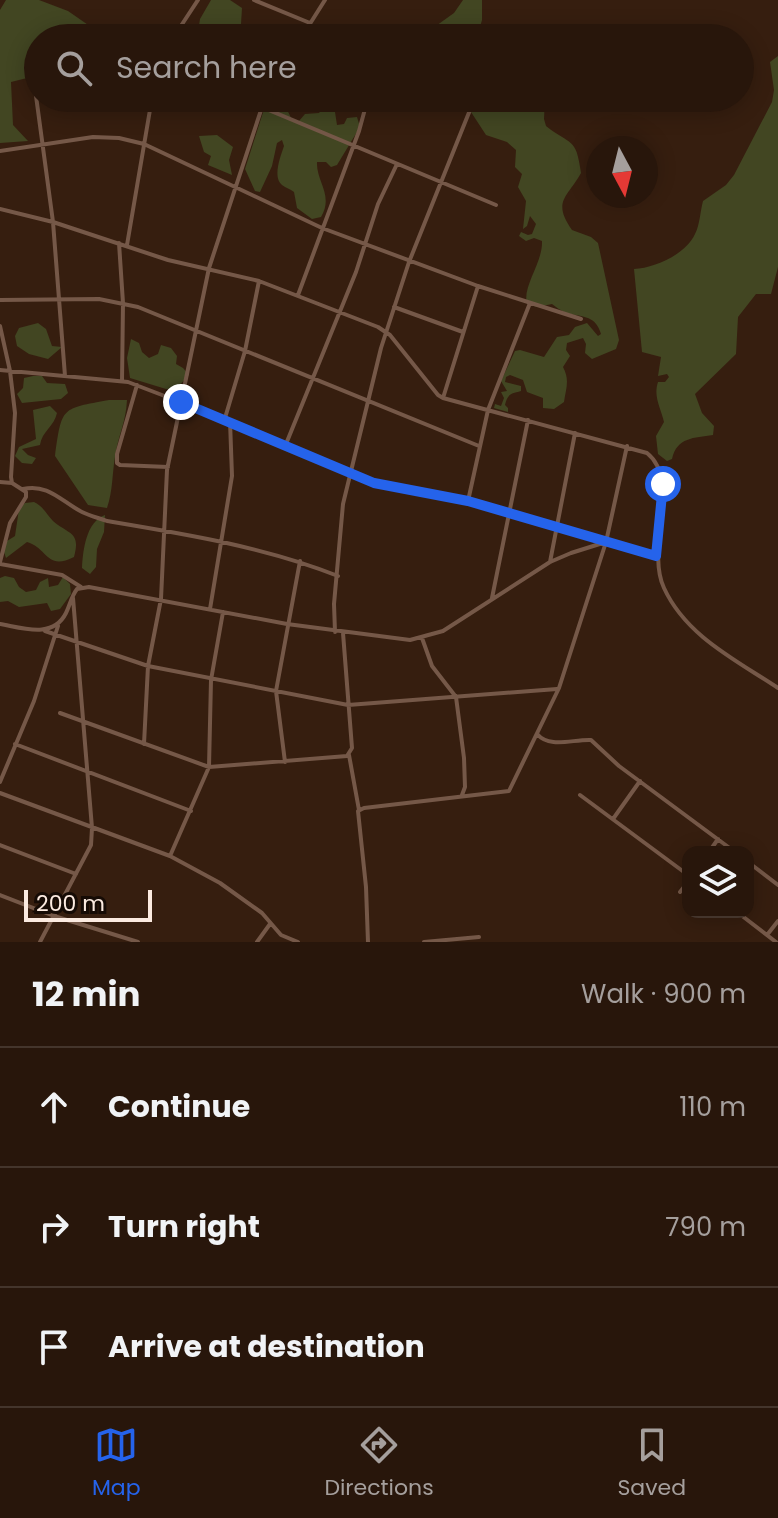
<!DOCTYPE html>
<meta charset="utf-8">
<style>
:root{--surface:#28160b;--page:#301f14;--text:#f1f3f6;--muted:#a59f9d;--line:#44352c;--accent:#2563eb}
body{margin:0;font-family:Poppins,sans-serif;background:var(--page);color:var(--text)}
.controls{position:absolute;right:24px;bottom:24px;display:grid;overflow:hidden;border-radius:16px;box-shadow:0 4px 20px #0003}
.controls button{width:72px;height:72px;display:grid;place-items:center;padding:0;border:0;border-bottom:2px solid var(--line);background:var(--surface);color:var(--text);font:40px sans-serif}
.compass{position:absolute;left:586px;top:136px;width:72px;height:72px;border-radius:50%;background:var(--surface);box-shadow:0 4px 20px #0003;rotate:173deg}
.scale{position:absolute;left:24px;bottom:20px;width:128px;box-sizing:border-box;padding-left:8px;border:4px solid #fbeae0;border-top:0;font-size:22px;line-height:28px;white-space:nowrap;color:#fbeae0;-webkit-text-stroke:6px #160b05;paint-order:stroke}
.stop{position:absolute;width:24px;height:24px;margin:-18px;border:6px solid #2563eb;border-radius:50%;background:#fff}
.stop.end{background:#2563eb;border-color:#fff;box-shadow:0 2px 8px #0008}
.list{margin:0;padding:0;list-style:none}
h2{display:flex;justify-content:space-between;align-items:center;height:104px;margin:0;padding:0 32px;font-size:34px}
h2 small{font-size:26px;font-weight:400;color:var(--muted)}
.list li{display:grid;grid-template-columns:52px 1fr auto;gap:24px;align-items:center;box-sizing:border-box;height:120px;padding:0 32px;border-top:2px solid var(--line)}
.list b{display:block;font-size:30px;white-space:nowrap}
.list em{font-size:26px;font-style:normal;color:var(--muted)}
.icon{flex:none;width:44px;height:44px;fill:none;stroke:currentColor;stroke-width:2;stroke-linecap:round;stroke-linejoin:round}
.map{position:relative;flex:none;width:778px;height:942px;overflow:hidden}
.search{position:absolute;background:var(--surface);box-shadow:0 4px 20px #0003;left:24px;right:24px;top:24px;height:88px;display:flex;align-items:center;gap:20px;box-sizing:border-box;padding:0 28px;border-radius:44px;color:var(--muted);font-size:30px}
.sheet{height:464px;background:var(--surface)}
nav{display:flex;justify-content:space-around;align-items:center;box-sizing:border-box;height:112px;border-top:2px solid var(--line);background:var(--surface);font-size:22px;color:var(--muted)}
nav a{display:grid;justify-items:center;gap:4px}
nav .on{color:var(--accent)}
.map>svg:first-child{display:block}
</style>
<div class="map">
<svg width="778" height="942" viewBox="0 0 778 942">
<rect width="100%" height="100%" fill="#361e0f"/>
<path fill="#424622" d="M 6,0 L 39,0 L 68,11 L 107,38 L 38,38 L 38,85 L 31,77 L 11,82 L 13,125 L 28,141 L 0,143 L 0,10 Z
M 211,0 L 230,0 L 242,8 L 241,24 L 255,38 L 197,38 L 200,19 Z
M 463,0 L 482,0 L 482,20 L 477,38 L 419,38 L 454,13 Z
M 778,56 L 778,267 L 771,294 L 756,294 L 738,317 L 736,354 L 695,394 L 702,413 L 714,426 L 713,435 C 694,438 677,437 672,459 L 667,461 L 658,454 L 656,436 L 664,422 C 661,408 653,397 658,382 L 665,382 L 669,377 L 667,374 L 658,376 L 661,357 L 642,352 L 634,269 C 655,268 686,254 695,234 C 700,224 700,212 703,201 L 726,185 L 734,175 L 772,102 L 774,90 L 770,62 Z
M 324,98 L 342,98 L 342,105 L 335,112 L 337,125 L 344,124 L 347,118 L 357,117 L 360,127 L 337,165 L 331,167 L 326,162 L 317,162 C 316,182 334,195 321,217 L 312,219 L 297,208 L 294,192 C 290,189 286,188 282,185 C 272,177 281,155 284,146 L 282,140 L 277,143 L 272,166 L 260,192 L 255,191 L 245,169 L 266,103 C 280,96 287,108 292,120 L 299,121 L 305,114 L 319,113 L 323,108 Z
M 430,98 L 545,98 L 544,119 L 546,126 C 571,146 576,136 581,173 C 567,198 552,201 572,230 L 591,237 L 598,243 L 619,340 L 616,349 L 592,359 L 585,353 L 586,344 L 583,338 L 567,343 L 566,350 L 570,356 L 563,367 C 570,380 566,388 564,402 L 554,409 L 543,408 L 543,398 L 527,392 L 523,380 L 510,375 L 506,377 L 505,382 L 521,386 L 521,391 C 511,394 508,393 505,405 L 508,408 L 508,412 L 494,408 L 495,404 L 501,406 L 504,398 L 501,392 L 507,391 L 501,381 L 515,351 L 520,350 L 544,357 L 557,337 L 569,335 L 575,327 L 587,323 L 598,336 L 601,334 C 595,313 580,318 564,312 C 560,310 556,307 552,304 L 537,307 L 527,304 C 522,286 543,263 542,241 L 534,238 L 526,241 L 519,236 L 521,232 L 528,235 L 532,234 L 536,224 L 530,216 L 527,226 L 523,229 L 526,201 L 518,187 L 522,174 L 515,167 L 516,150 L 507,142 L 486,135 L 471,112 L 450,108 Z
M 217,135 L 233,147 L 229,160 L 232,175 L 208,165 L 211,156 L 204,152 L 199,136 Z
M 38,323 L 46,329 L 52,346 L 62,347 L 48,359 L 29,354 L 17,346 L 15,336 L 19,328 Z
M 131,339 L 139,343 L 142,352 L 149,358 L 158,354 L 161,345 L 171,348 L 177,356 L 176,364 L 183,368 L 189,375 L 176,389 L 166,389 L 130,378 L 127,358 Z
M 33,376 L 42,376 L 47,383 L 65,384 L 68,393 L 61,399 L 22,403 L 17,394 L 23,388 L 24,378 Z
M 109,400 L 127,400 C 126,422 118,436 115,457 C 112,475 113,490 107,508 L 88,505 L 55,456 C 62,406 61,409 109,400 Z
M 50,406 L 57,413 C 54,427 42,431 40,445 L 22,449 L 28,455 L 36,458 L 32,464 L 22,463 L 15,456 L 19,447 L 36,439 L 33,410 Z
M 34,502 C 44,507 46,514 53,521 C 69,535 81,531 74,557 C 46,571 48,548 27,542 L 6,558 L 3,549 L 7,541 L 15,536 L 19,509 L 25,503 Z
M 105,515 L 104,532 L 97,549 L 96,567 L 90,574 L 82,568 C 83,550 86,522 105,515 Z
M 5,576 L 14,578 L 19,587 L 26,592 L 36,590 L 40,582 L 48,578 L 49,587 L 58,585 L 63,577 L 70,584 L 71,594 L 60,609 L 51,611 L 47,603 L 19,607 L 8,601 L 0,602 L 0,578 Z"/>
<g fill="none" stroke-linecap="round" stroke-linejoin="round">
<path stroke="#755848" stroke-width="4" d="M 254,0 L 310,23
M 173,38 L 198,0
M 301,38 L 325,0
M 34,81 L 53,222 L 65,376
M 240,98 L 496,205
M 0,151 L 93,137 L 119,138 L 144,144 L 322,228 L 478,286 L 581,319
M 0,209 L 53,222 L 168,260 L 259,281 L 378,327 L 390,335 L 438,395 L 443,398 L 647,453 C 682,481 645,548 664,588 C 686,636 736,660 778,688
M 119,243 L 123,303 L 122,381
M 127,245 L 152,98
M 298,295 L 359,131 L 368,98
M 0,300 L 99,299 L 138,307 L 479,446
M 394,307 L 463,332
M 0,326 L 10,371 L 15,413 L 11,477 L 12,483 L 26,492 L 26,497 L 10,523 L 0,562
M 0,370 L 128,382 L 230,421 L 374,483 L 468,501 L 605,542
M 137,385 L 117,454 L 117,463 L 120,465 L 168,467
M 443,398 L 478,286
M 225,418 L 245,351 L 259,281
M 286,444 L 356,272 L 378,204 L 397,164
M 0,482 L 12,483
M 23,489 C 48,483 62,502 82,512 C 90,516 99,518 107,521 C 185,534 265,547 338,576
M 468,501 L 488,410 L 530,303
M 550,562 L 575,433
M 0,564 L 62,575 L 81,587
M 492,598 L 528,420
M 210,609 L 232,476 L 230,421
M 0,624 C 23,628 53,639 66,613 C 70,605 71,597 77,589 L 89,587 L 287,624 L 410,640 L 443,631 L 550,562 L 571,553 L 606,542 L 656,556
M 45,631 L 148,666 L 348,705 L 557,689
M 335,632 L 334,604 L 343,504 L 381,348 L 409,262 L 470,110
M 422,638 L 432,666 L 456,697 L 464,758 L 465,787 L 462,795
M 60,713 L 209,767 L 347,756 L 352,748 L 343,633
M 537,734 C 550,749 573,739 591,740 L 619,766 L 735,852
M 15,744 L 191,811
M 144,744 L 148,666 L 161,599 L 167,470 L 209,268 L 265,98
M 349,755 L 359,810
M 285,762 L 276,691 L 300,561
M 0,782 L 34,701 L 58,626
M 0,793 L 170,856 L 220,883 L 262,913 L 281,935 L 298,942
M 580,795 L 688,875
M 613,819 L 640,781
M 0,845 L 76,874
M 709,852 L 718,839
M 170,856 L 209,767 L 211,680 L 223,612
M 748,862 L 778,885
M 680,892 L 688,882
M 0,895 L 54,916 L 138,942
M 737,912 L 776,942
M 767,935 L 778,921
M 40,942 L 91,845 L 92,828 L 73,598
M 257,942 L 270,924
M 368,942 L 366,887 L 358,811 L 364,808 L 509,791 L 559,688 L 606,542 L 627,446
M 424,942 L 479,937"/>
</g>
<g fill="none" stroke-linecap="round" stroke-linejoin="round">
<path stroke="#2563eb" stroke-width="10" d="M 181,402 L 374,483 L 468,501 L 656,556 L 663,484"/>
</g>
</svg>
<div class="controls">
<button><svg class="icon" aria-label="layers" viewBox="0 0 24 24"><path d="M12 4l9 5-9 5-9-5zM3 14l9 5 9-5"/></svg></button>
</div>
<svg class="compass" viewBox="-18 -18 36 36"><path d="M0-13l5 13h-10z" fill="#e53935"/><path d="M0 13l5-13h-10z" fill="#a59f9d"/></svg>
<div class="scale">200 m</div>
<div class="stop" style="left:663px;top:484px"></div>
<div class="stop end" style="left:181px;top:402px"></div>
<div class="search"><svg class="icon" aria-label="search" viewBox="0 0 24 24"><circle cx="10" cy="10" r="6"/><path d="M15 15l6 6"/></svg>Search here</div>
</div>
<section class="sheet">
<h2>12 min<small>Walk · 900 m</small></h2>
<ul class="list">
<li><svg class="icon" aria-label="ahead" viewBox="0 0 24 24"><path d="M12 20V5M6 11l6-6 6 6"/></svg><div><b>Continue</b></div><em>110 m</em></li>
<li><svg class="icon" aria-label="right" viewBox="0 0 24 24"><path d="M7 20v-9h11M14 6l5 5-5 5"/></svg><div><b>Turn right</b></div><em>790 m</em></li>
<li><svg class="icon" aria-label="arrive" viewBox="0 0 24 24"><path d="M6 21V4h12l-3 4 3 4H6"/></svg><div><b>Arrive at destination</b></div></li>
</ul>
</section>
<nav>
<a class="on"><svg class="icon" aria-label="map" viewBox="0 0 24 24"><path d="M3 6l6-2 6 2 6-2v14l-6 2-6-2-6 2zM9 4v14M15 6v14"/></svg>Map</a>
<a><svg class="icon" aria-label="directions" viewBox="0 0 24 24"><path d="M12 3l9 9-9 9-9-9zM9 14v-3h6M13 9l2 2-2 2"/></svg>Directions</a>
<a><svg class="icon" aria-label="saved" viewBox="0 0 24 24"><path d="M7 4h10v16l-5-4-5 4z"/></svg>Saved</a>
</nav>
